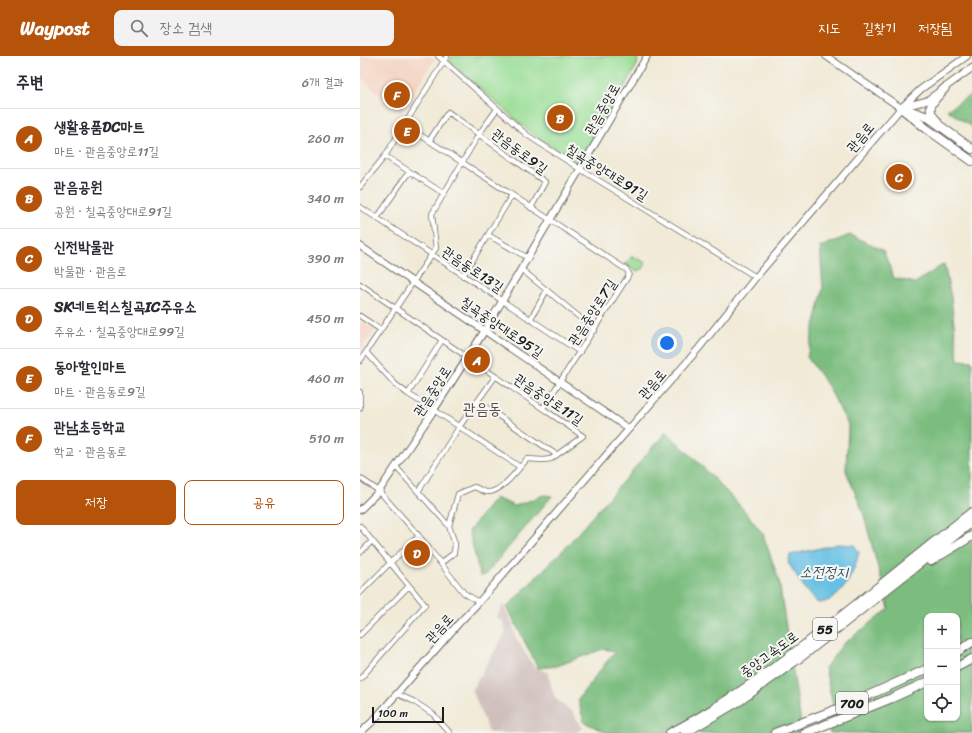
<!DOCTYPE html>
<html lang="ko">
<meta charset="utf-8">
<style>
:root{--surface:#fff;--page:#f2f2f3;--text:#2b2b33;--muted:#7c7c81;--line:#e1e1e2;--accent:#b45309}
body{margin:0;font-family:Sriracha,"Poor Story",sans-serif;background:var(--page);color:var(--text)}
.controls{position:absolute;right:12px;bottom:12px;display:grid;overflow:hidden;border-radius:8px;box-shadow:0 1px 3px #0004}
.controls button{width:36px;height:36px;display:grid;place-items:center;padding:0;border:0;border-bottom:1px solid var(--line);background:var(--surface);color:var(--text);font:20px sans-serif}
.scale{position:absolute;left:12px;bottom:10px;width:72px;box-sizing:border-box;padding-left:4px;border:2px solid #1c1c1c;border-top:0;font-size:11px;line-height:14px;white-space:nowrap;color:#1c1c1c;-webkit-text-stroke:3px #f6f6f2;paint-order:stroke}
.you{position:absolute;left:307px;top:287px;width:14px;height:14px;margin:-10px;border:3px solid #fff;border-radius:50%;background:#1a73e8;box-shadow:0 0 0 6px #1a73e833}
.badge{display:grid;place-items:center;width:26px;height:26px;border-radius:50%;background:var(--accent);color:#fff;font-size:13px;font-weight:700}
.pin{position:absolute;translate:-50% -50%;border:2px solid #fff;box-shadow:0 1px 4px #0006}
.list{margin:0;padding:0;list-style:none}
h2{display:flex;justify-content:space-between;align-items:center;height:52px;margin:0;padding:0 16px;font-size:17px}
h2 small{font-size:13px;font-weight:400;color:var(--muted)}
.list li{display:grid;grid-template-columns:26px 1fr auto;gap:12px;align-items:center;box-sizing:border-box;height:60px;padding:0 16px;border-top:1px solid var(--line)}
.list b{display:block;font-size:15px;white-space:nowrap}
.list p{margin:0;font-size:13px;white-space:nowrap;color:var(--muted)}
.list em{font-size:13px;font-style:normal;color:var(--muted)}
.actions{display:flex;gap:8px;padding:12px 16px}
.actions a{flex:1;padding:9px 0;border:1px solid var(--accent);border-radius:8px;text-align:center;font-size:14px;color:var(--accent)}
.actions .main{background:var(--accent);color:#fff}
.icon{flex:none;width:22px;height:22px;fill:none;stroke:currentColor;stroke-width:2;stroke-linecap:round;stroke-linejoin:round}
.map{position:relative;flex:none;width:612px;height:677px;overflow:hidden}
header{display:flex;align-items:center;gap:24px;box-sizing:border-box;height:56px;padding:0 20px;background:var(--accent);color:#fff}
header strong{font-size:19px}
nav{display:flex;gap:22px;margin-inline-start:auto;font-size:14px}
.search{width:280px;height:36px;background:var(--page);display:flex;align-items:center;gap:10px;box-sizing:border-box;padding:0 14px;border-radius:8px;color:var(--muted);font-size:15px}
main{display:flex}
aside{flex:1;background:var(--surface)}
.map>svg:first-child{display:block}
</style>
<header>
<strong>Waypost</strong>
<div class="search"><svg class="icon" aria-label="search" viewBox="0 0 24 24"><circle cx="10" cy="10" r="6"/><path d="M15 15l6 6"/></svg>장소 검색</div>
<nav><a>지도</a><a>길찾기</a><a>저장됨</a></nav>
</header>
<main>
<aside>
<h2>주변<small>6개 결과</small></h2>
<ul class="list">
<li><span class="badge">A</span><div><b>생활용품DC마트</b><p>마트 · 관음중앙로11길</p></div><em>260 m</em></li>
<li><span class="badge">B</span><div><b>관음공원</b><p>공원 · 칠곡중앙대로91길</p></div><em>340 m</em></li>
<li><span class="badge">C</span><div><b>신전박물관</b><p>박물관 · 관음로</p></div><em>390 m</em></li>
<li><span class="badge">D</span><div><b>SK네트웍스칠곡IC주유소</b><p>주유소 · 칠곡중앙대로99길</p></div><em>450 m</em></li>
<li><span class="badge">E</span><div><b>동아할인마트</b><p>마트 · 관음동로9길</p></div><em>460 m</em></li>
<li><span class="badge">F</span><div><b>관남초등학교</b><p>학교 · 관음동로</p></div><em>510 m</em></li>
</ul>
<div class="actions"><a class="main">저장</a><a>공유</a></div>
</aside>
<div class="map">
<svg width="612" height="677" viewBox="0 0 612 677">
<rect width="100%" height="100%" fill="#f6f6f2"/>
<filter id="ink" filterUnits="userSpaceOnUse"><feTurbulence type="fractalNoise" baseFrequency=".025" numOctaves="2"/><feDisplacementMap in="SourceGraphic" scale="8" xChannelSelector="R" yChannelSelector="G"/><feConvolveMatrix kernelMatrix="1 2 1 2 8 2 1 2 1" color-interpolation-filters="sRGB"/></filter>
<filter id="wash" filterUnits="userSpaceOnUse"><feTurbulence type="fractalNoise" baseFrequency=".012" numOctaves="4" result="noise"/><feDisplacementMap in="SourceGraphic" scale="16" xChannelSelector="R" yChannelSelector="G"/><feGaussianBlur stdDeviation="0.9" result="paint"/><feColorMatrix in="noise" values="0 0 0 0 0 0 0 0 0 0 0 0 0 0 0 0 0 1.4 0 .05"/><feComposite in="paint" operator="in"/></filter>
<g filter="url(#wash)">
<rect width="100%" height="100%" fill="#f1ead7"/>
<path fill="#f4d3c1" d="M 0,0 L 70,0 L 74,4 L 41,57 L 0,21 Z
M 0,264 L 15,274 L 0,296 Z"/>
<path fill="#d0c0bc" d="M 143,549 L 152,567 L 156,582 L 174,611 L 187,616 L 195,642 L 213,657 L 223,672 L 215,677 L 129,677 L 112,633 L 146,576 L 143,566 L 136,562 Z"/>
<path fill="#9ade96" stroke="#5b7d59" d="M 90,0 L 274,0 L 278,3 L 277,9 L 221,106 L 215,107 L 169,75 L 90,6 Z
M 272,200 L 286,207 L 283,213 L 278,214 L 277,216 L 266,208 Z"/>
<path fill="#7bbd7f" stroke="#4c6c4e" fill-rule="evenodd" d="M 612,38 L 612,71 L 587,54 Z
M 490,179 L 523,194 L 534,222 L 555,227 L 584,208 L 591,241 L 598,304 L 612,305 L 612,677 L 469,677 L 475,658 L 465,612 L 483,588 L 529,553 L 503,456 L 486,415 L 488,369 L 468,330 L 447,301 L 463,233 L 460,191 ZM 567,560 L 597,560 L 597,662 L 567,662 Z
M 306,376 L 335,403 L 384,454 L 403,478 L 419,525 L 442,674 L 453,677 L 247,677 L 224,666 L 218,643 L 255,595 L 243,593 L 197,610 L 178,612 L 147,551 L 205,492 Z
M 184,439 L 192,440 L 125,519 L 120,520 L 109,475 L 135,442 L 155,450 Z"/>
<path fill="#66c0e4" stroke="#416e80" d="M 478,488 L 494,489 L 499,496 C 494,517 482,546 458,547 C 444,536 438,520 428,507 L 430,499 Z"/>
</g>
<g filter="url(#ink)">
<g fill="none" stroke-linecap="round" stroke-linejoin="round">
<g stroke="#67645d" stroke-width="6">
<path id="minor" d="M 78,0 L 167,79 L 220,113 L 396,221
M 137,53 L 119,78 L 72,158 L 76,192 L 6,296 L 35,328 L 48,338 L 74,354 L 160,411
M 45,69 L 267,214 L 269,218 L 267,222 L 183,352
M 69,85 L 88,56 L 185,126 L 171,152
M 25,100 L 83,137
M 0,131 L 25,100 L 87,0
M 0,151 L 220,296
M 17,162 L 46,120 L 50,116
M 128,179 L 168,202
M 161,213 L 235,274
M 103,220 L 152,139
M 0,228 L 223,380 L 191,403 L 183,404 L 167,403 C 158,413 141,438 126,436 C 122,435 118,432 114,431 L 98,438 L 89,470 L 95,488 L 94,497 L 81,507
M 0,260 L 21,274
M 170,264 L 187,234
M 0,305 L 6,296
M 0,336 L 0,352
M 48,338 L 82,284
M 118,346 L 197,399
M 36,411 L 89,470
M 0,422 L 19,435 L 59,480 L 104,537 L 119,546
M 58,436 L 99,371 L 135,321
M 0,470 L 65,549 L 0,623
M 0,497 L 12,485
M 0,537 L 30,507 L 59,480
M 0,579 L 49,530
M 37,638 L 53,645 L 73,658 L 90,677"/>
</g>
<g stroke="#67645d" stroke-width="8">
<path id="secondary" d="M 466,0 L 541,52
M 542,51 L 566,45 L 612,12
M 0,190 L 269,373
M 0,454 L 19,435 L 74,354 L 125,274 L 287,0
M 0,677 L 13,665 L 99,567 L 119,546 L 339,292 L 396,221 L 541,52 L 561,33 L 607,0"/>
</g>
<g stroke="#67645d" stroke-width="10">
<path id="motorway" d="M 541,52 L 567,73 L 612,105
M 548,54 L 568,61 L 612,93
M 577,65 C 563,51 575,44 585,32
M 571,505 L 612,480
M 597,596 L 612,586
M 597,611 L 612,603
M 310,677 C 350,657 387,631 423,605 C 488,557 549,505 612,456
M 325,677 L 381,644 L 441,601 L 612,466
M 415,677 L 485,650 L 567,613
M 445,677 L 532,642 L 567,626"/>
</g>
<use href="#minor" stroke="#fff" stroke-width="4.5"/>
<use href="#secondary" stroke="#fff" stroke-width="6"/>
<use href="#motorway" stroke="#fff" stroke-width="8"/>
</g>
</g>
<g text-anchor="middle" stroke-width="4" stroke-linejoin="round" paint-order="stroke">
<g fill="#f6f6f2" stroke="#5d5d5c" stroke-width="1">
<rect x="453" y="562" width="24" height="22" rx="3"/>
<rect x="476" y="636" width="32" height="22" rx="3"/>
</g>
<g font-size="13" font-weight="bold" fill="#1c1c1c">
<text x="465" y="578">55</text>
<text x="492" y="652">700</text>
</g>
<g font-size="14" fill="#1c1c1c" stroke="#f6f6f2">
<text transform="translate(242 53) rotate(-60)" y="5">관음중앙로</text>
<text transform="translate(500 81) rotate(-50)" y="5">관음로</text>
<text transform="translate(160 95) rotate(37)" y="5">관음동로9길</text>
<text transform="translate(247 116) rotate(32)" y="5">칠곡중앙대로91길</text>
<text transform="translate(113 213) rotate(34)" y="5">관음동로13길</text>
<text transform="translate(232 256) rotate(-57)" y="5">관음중앙로7길</text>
<text transform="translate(142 271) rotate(34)" y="5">칠곡중앙대로95길</text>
<text transform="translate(292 328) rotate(-49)" y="5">관음로</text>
<text transform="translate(72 335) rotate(-57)" y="5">관음중앙로</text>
<text transform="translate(189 343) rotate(34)" y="5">관음중앙로11길</text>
<text transform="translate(79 572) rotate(-48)" y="5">관음로</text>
<text transform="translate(409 598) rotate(-36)" y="5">중앙고속도로</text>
</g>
<g font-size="15" font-style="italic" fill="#365562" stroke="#f6f6f2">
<text x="464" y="521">소전정지</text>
</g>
<g font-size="16" fill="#5b4845" stroke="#f6f6f2">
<text x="122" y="358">관음동</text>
</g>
</g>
</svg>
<div class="controls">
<button>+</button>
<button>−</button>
<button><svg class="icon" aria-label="locate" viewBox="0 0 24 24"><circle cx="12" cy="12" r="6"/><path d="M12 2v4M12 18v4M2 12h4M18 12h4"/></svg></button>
</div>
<div class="scale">100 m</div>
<div class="you"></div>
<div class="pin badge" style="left:117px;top:304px">A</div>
<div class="pin badge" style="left:200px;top:62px">B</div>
<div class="pin badge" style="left:539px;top:121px">C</div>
<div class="pin badge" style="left:57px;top:497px">D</div>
<div class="pin badge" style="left:47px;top:75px">E</div>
<div class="pin badge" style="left:37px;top:39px">F</div>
</div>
</main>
